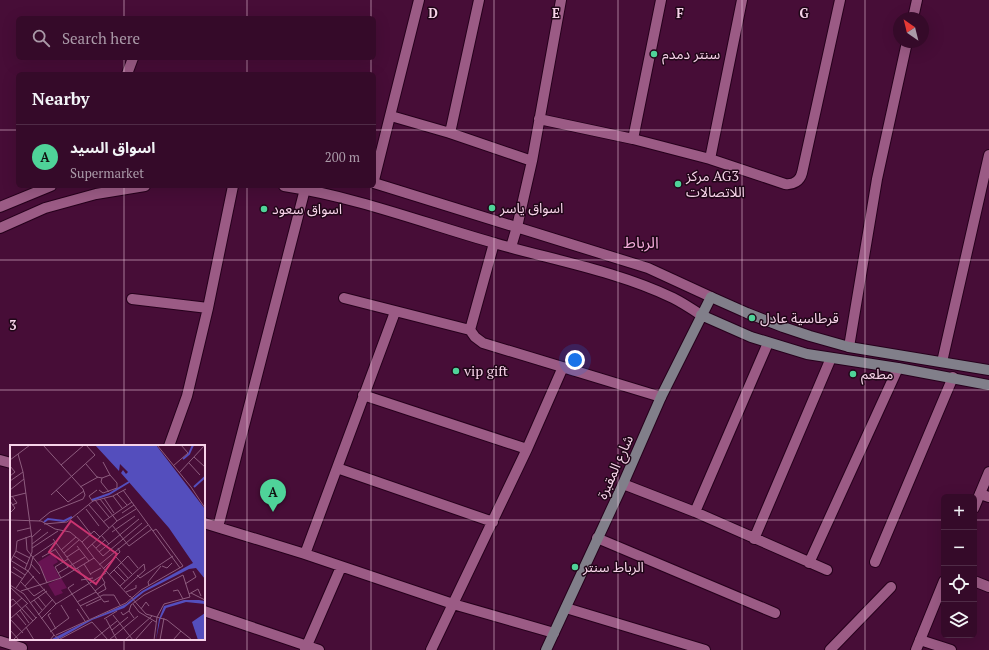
<!DOCTYPE html>
<meta charset="utf-8">
<style>
:root{--surface:#350a29;--page:#3d1331;--text:#f1f3f6;--muted:#aa9aa8;--line:#4f2b46;--accent:#4fd399}
body{margin:0;font-family:"PT Serif","Noto Sans Arabic",serif;background:var(--page);color:var(--text)}
.controls{position:absolute;right:12px;bottom:12px;display:grid;overflow:hidden;border-radius:6px;box-shadow:0 4px 16px #0002}
.controls button{width:36px;height:36px;display:grid;place-items:center;padding:0;border:0;border-bottom:1px solid var(--line);background:var(--surface);color:var(--text);font:20px sans-serif}
.compass{position:absolute;left:893px;top:12px;width:36px;height:36px;border-radius:50%;background:var(--surface);box-shadow:0 4px 16px #0002;rotate:325deg}
.you{position:absolute;left:575px;top:360px;width:14px;height:14px;margin:-10px;border:3px solid #fff;border-radius:50%;background:#1a73e8;box-shadow:0 0 0 6px #1a73e833}
.badge{display:grid;place-items:center;width:26px;height:26px;border-radius:50%;background:var(--accent);color:#111;font-size:13px;font-weight:700}
.pin{position:absolute;translate:-50% -33px;filter:drop-shadow(0 1px 2px #0008)}
.pin::after{content:'';position:absolute;top:21px;width:14px;height:12px;background:inherit;clip-path:polygon(0 0,100% 0,50% 100%)}
.list{margin:0;padding:0;list-style:none}
h2{display:flex;justify-content:space-between;align-items:center;height:52px;margin:0;padding:0 16px;font-size:17px}
h2 small{font-size:13px;font-weight:400;color:var(--muted)}
.list li{display:grid;grid-template-columns:26px 1fr auto;gap:12px;align-items:center;box-sizing:border-box;height:64px;padding:0 16px;border-top:1px solid var(--line)}
.list b{display:block;font-size:15px;white-space:nowrap}
.list p{margin:0;font-size:13px;white-space:nowrap;color:var(--muted)}
.list em{font-size:13px;font-style:normal;color:var(--muted)}
.icon{flex:none;width:22px;height:22px;fill:none;stroke:currentColor;stroke-width:2;stroke-linecap:round;stroke-linejoin:round}
.map{position:relative;flex:none;width:989px;height:650px;overflow:hidden}
.search{position:absolute;background:var(--surface);box-shadow:0 4px 16px #0002;left:16px;top:16px;width:360px;height:44px;display:flex;align-items:center;gap:10px;box-sizing:border-box;padding:0 14px;border-radius:6px;color:var(--muted);font-size:15px}
.panel{position:absolute;background:var(--surface);box-shadow:0 4px 16px #0002;left:16px;top:72px;width:360px;height:116px;border-radius:6px}
.map>svg:first-child{display:block}
</style>
<div class="map">
<svg width="989" height="650" viewBox="0 0 989 650">
<rect width="100%" height="100%" fill="#470d37"/>
<g fill="none" stroke-linecap="round" stroke-linejoin="round">
<g stroke="#26001c" stroke-width="12">
<path id="minor" d="M 913,18 L 917,0
M 127,74 L 133,58
M 391,116 L 450,133 L 532,161
M 539,119 L 633,139 L 710,159 L 785,184 C 793,185 800,181 802,173 L 840,0
M 450,133 L 479,0
M 633,139 L 661,0
M 710,159 L 742,0
M 374,180 L 419,0
M 517,227 L 532,161 L 561,0
M 344,298 L 470,330 L 475,337 L 483,343 L 661,397
M 132,299 L 208,308
M 470,330 L 494,243
M 849,347 L 877,179 L 907,42
M 942,362 L 989,155
M 363,395 L 527,449
M 169,446 L 187,396 L 208,308 L 233,186
M 0,460 L 11,463
M 337,468 L 493,522
M 623,484 L 695,512 L 827,570
M 980,494 L 989,497
M 695,512 L 768,343
M 204,523 L 305,554 L 453,604 L 554,633
M 218,527 L 305,189
M 597,538 L 775,613
M 754,539 L 831,358
M 305,554 L 395,312
M 875,562 L 953,377
M 809,563 L 898,368
M 974,581 L 989,587
M 566,608 L 705,650
M 204,611 L 319,650
M 920,640 L 951,650
M 0,641 L 22,648
M 305,650 L 341,567
M 431,650 L 527,449 L 563,367
M 830,650 L 891,587"/>
</g>
<g stroke="#26001c" stroke-width="12">
<path id="tertiary" d="M 374,183 L 648,268 L 711,297
M 284,186 C 356,197 424,223 494,243 C 553,260 617,271 673,298 C 683,303 692,309 701,315
M 0,207 L 51,186
M 0,228 L 45,208 L 96,194 L 145,186
M 511,247 L 517,227
M 974,508 L 989,472
M 916,650 L 944,581"/>
</g>
<g stroke="#26001c" stroke-width="12">
<path id="secondary" d="M 701,315 L 751,337 L 807,354 L 898,368 L 989,385
M 546,650 L 623,484 L 661,397 L 711,297 L 747,313 L 783,327 L 810,336 L 849,347 L 989,370"/>
</g>
<use href="#minor" stroke="#9b5b85" stroke-width="10"/>
<use href="#tertiary" stroke="#9b5b85" stroke-width="10"/>
<use href="#secondary" stroke="#817f8a" stroke-width="10"/>
</g>
<path fill="none" stroke="#f7d3e9" stroke-width="1" stroke-opacity="0.55" d="M 124,0 L 124,18M 247,0 L 247,18M 371,0 L 371,18M 494,0 L 494,650M 618,0 L 618,650M 742,0 L 742,650M 865,0 L 865,650M 124,58 L 124,74M 247,58 L 247,74M 371,58 L 371,74M 0,130 L 18,130M 374,130 L 989,130M 124,186 L 124,446M 247,186 L 247,650M 371,186 L 371,650M 0,260 L 989,260M 0,390 L 989,390M 0,520 L 11,520M 204,520 L 944,520M 974,520 L 989,520M 124,639 L 124,650"/>
<g fill="#4fd399" stroke="#200718" stroke-width="1.5">
<circle cx="654" cy="54" r="4"/>
<circle cx="678" cy="184" r="4"/>
<circle cx="492" cy="208" r="4"/>
<circle cx="264" cy="209" r="4"/>
<circle cx="752" cy="318" r="4"/>
<circle cx="456" cy="371" r="4"/>
<circle cx="853" cy="374" r="4"/>
<circle cx="575" cy="567" r="4"/>
</g>
<g text-anchor="middle" stroke-width="3" stroke-linejoin="round" paint-order="stroke">
<g font-size="14" fill="#f7d3e9" stroke="#200718" text-anchor="start">
<text x="662" y="59">سنتر دمدم</text>
<text x="686" y="181">مركز AG3<tspan x="686" dy="16">اللاتصالات</tspan></text>
<text x="500" y="213">اسواق ياسر</text>
<text x="272" y="214">اسواق سعود</text>
<text x="760" y="323">قرطاسية عادل</text>
<text x="464" y="376">vip gift</text>
<text x="861" y="379">مطعم</text>
<text x="583" y="572">الرباط سنتر</text>
</g>
<g font-size="14" fill="#f7d3e9" stroke="#200718">
<text transform="translate(615 467) rotate(-66)" y="5">شارع المقبرة</text>
</g>
<g font-size="16" fill="#f0a9d7" stroke="#200718">
<text x="641" y="248">الرباط</text>
</g>
</g>
<g transform="translate(10 445)">
<rect width="195" height="195" fill="#470d37"/>
<path d="M 43,108 L 48,117 L 43,120 L 50,133 L 37,137 L 28,117 ZM 51,133 L 57,143 L 51,145 L 53,148 L 45,151 L 38,139 Z" fill="#681352"/>
<path d="M 85,0 L 146,0 L 195,64 L 195,134 L 186,123 L 179,124 L 134,147 L 114,163 L 82,175 L 47,195 L 40,195 L 77,176 L 116,159 L 132,146 L 183,118 L 159,83 L 111,28 L 113,25 L 116,29 L 118,27 L 110,19 L 109,26 ZM 174,155 L 189,155 L 195,156 L 195,159 L 176,157 L 156,163 L 150,175 L 146,195 L 149,174 L 154,161 ZM 195,168 L 195,195 L 188,195 L 182,177 Z" fill="#544ebd"/>
<path fill="none" stroke="#544ebd" stroke-width="2" d="M 173,14 L 179,9 L 183,0M 184,42 L 195,32M 82,55 L 99,49 L 119,37M 34,77 L 38,74 L 54,76 L 62,72"/>
<path fill="none" stroke="#8d5c7e" stroke-width="1" d="M 147,0 L 181,42 L 195,63M 8,9 L 13,27 L 22,94 L 22,107 L 15,124M 184,12 L 195,22M 0,15 L 20,0M 179,18 L 190,30M 76,19 L 87,32 L 92,33 L 100,30 L 93,17M 51,20 L 74,0M 0,21 L 5,27 L 0,31M 163,21 L 178,8 L 171,0M 169,28 L 195,0M 92,33 L 91,37 L 99,47M 0,36 L 13,27M 70,42 L 88,32M 0,45 L 14,34M 46,45 L 58,57 L 74,46M 89,45 L 93,48 L 107,43 L 107,38 L 100,30M 113,45 L 170,123M 107,49 L 117,60M 41,50 L 85,10 L 76,0M 103,51 L 112,63M 0,52 L 16,48M 94,53 L 104,68M 90,54 L 107,76M 85,55 L 99,72M 0,56 L 5,63 L 1,67M 83,57 L 79,51 L 87,45M 2,60 L 7,58 L 2,51M 79,60 L 99,83M 76,64 L 89,81M 112,68 L 124,60M 67,71 L 81,89M 0,75 L 31,76 L 45,84 L 60,87 L 72,97 L 84,113M 29,76 L 40,67 L 73,54 L 75,50 L 73,44 L 33,0M 93,77 L 122,57M 34,79 L 57,77 L 83,56 L 103,51 L 116,44M 102,80 L 119,101 L 142,84M 7,86 L 20,83M 102,87 L 125,71M 91,90 L 99,99M 16,92 L 17,105 L 30,121 L 37,138M 22,92 L 31,84M 43,94 L 66,124M 72,97 L 84,86 L 90,92M 22,99 L 38,87M 82,99 L 93,111 L 132,78M 67,101 L 79,116M 22,103 L 48,86M 86,103 L 95,95M 45,104 L 58,122M 77,104 L 107,76 L 126,64M 51,105 L 66,92M 6,106 L 20,113M 89,107 L 129,74M 54,108 L 69,95M 4,111 L 17,119M 32,112 L 46,104M 57,112 L 69,104M 106,112 L 122,129M 0,115 L 18,126 L 46,159M 0,117 L 6,106 L 7,96 L 21,91M 21,119 L 30,129M 74,119 L 81,130M 89,120 L 138,80M 107,121 L 118,133M 152,121 L 157,123 L 162,118M 3,122 L 15,130M 67,123 L 94,157 L 99,156M 93,124 L 110,107 L 108,103M 104,125 L 115,136M 0,126 L 13,134M 48,128 L 75,112M 80,129 L 91,123M 99,130 L 118,111 L 128,123M 127,130 L 130,133 L 163,111M 51,133 L 45,122 L 58,114M 71,135 L 83,133M 11,137 L 24,151 L 35,144M 64,139 L 58,143 L 79,174M 175,139 L 186,132 L 183,126M 0,140 L 14,149 L 44,190M 15,141 L 24,131M 110,141 L 134,119 L 135,125 L 114,144M 139,141 L 138,137 L 151,121M 0,142 L 17,158M 6,143 L 20,123 L 23,112 L 45,97M 11,146 L 51,133 L 84,113 L 120,152M 85,146 L 95,138 L 91,131M 163,146 L 168,145 L 173,154M 116,147 L 126,143 L 126,140M 181,148 L 195,155M 87,149 L 96,144 L 94,139M 179,149 L 188,144 L 191,151M 120,151 L 136,169 L 157,175 L 182,195M 28,152 L 36,162M 24,155 L 32,165M 0,156 L 3,154 L 23,176M 67,157 L 86,147M 20,158 L 37,146M 123,159 L 129,167 L 146,177M 15,160 L 26,173M 70,161 L 93,150 L 104,150 L 110,160M 76,161 L 91,154M 0,163 L 12,153M 67,164 L 75,176M 131,164 L 136,157 L 139,161M 10,165 L 19,178M 119,166 L 121,160 L 134,150 L 173,130 L 180,152 L 154,159 L 147,172M 111,167 L 113,170 L 119,166 L 124,173M 6,168 L 16,180M 41,168 L 38,170 L 46,184M 28,170 L 43,154M 103,170 L 123,195M 31,174 L 46,159 L 96,128M 94,174 L 107,166M 96,174 L 107,195M 16,182 L 24,195M 0,185 L 9,195M 102,185 L 118,172M 40,187 L 59,173 L 51,160M 13,188 L 0,174 L 18,158M 46,190 L 116,158 L 131,145 L 173,121 L 146,84 L 143,86M 50,194 L 82,177 L 98,195M 3,195 L 27,172M 40,195 L 44,190 L 50,195M 83,195 L 107,176M 99,195 L 128,171M 115,195 L 142,171M 125,195 L 142,176M 144,195 L 147,172M 150,195 L 154,173M 163,195 L 171,186"/>
<path fill="#ca3470" fill-opacity="0.15" stroke="#ca3470" stroke-width="2" d="M 61,76 L 107,109 L 86,139 L 39,107 Z"/>
<rect width="195" height="195" fill="none" stroke="#f7d3e9" stroke-width="2"/>
</g>
<g font-size="13" text-anchor="middle" font-weight="bold" fill="#f7d3e9" stroke="#200718" stroke-width="3" stroke-linejoin="round" paint-order="stroke">
<text x="433" y="18">D</text>
<text x="556" y="18">E</text>
<text x="680" y="18">F</text>
<text x="804" y="18">G</text>
<text x="13" y="330">3</text>
</g>
</svg>
<div class="controls">
<button>+</button>
<button>−</button>
<button><svg class="icon" aria-label="locate" viewBox="0 0 24 24"><circle cx="12" cy="12" r="6"/><path d="M12 2v4M12 18v4M2 12h4M18 12h4"/></svg></button>
<button><svg class="icon" aria-label="layers" viewBox="0 0 24 24"><path d="M12 4l9 5-9 5-9-5zM3 14l9 5 9-5"/></svg></button>
</div>
<svg class="compass" viewBox="-18 -18 36 36"><path d="M0-13l5 13h-10z" fill="#e53935"/><path d="M0 13l5-13h-10z" fill="#aa9aa8"/></svg>
<div class="you"></div>
<div class="pin badge" style="left:273px;top:512px">A</div>
<div class="search"><svg class="icon" aria-label="search" viewBox="0 0 24 24"><circle cx="10" cy="10" r="6"/><path d="M15 15l6 6"/></svg>Search here</div>
<section class="panel">
<h2>Nearby<small></small></h2>
<ul class="list">
<li><span class="badge">A</span><div><b>اسواق السيد</b><p>Supermarket</p></div><em>200 m</em></li>
</ul>
</section>
</div>
